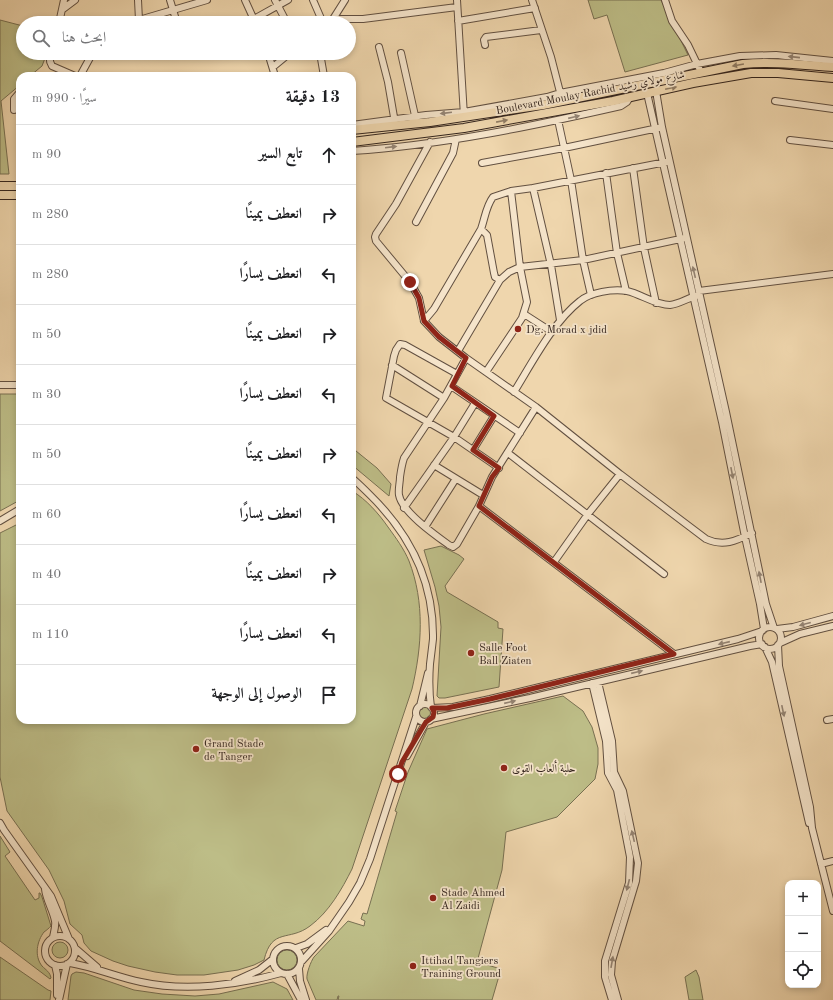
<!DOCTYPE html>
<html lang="ar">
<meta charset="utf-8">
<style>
:root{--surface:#fff;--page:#f2f2f2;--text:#202124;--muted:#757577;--line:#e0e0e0}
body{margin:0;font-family:"Old Standard TT",Amiri,serif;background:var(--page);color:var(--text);direction:rtl}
.controls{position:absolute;right:12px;bottom:12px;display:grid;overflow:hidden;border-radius:8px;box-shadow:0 2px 6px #0003}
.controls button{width:36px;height:36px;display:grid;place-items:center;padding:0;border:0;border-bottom:1px solid var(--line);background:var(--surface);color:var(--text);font:20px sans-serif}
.stop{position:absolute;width:12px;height:12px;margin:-9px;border:3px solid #8f2418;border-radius:50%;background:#fff}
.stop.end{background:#8f2418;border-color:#fff;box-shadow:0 1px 4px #0008}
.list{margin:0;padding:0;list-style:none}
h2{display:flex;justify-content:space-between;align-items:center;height:52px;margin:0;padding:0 16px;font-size:17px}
h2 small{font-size:13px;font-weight:400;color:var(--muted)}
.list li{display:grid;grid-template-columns:26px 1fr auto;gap:12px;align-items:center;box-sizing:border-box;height:60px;padding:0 16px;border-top:1px solid var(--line)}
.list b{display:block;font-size:15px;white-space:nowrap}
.list em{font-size:13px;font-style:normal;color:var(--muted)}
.icon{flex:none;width:22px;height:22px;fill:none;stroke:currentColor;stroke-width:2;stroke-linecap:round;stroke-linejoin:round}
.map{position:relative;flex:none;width:833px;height:1000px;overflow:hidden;direction:ltr}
.search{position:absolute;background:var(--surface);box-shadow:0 2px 6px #0003;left:16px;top:16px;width:340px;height:44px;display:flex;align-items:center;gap:10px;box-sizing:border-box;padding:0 14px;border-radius:22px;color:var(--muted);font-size:15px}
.panel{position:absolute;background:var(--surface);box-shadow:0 2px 6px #0003;left:16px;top:72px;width:340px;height:652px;border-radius:12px;direction:rtl}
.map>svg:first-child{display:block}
</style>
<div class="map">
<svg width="833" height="1000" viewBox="0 0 833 1000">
<rect width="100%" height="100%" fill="#efd6ad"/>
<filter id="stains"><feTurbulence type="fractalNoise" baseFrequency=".005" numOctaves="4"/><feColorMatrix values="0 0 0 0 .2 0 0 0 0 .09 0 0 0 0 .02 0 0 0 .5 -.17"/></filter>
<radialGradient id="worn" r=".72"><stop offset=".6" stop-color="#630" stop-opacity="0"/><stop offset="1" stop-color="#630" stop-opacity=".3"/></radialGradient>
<path fill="#bdbd87" stroke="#787052" d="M 588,0 L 661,0 L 688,55 L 625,72 L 607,15 L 594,19 Z
M 0,20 L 23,26 L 23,53 L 47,53 L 42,66 L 30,76 L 20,76 L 20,85 L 1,101 L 9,174 L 0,174 Z
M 0,394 L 20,394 L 20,500 L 0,511 Z
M 352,446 L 356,451 L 377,468 L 391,484 L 389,496 L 352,465 Z
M 352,491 C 366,499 379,514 388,527 C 396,538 404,549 409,561 C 425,602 422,647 412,689 L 352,869 C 342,889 329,912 310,926 C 289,942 272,927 264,960 L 254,965 L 238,970 L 204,975 L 177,975 L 155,972 L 128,966 L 113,961 L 91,951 L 84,943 L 82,935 L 70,924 L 64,901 L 49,870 L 7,811 L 0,777 L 0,533 L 20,523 L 20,720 L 352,720 Z
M 441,546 L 459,555 L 464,559 L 445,586 L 447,592 L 498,622 L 498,628 L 503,629 L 499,687 L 445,698 L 439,698 L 437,696 L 441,627 L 439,606 L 435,587 L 424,550 Z
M 563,696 L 583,711 L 592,727 L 598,748 L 598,764 L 595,779 L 557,817 L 506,832 L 502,870 L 477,962 L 501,969 L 492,1000 L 338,1000 L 339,996 L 338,996 L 337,1000 L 316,1000 L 307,979 C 306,974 311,961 314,957 L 348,921 L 364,926 L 365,921 L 361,919 L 363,913 L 367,914 L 397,812 L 395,811 L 408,772 L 427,729 L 484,714 Z
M418 713a7 7 0 1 1 14 0a7 7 0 1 1-14 0Z
M 0,836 L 10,852 L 5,856 L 35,900 L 39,898 L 39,893 L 40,893 L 42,897 L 51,926 C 49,928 47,930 44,932 C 37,941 34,956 42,966 C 46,970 50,972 51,978 L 50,979 L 0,941 Z
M52 950a8 8 0 1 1 16 0a8 8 0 1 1-16 0Z
M277 960a10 10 0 1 1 20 0a10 10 0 1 1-20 0Z
M 0,957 L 48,990 L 51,991 L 50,1000 L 0,1000 Z
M 696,970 L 699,977 L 703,1000 L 689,1000 L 685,977 Z
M 76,972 L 84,973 L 134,990 L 162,994 L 195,996 L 219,994 L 273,982 L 287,989 L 293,1000 L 68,1000 L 71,976 L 72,974 Z"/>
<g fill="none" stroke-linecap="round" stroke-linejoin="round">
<g stroke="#625041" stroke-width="8">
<path id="minor" d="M 138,0 L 139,20
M 170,0 L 177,23
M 245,0 L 255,22
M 275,0 L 287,23
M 313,0 L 323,23
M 457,0 L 464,116
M 532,0 L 551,57 L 561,96
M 665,0 L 672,21 L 688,45 L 701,72
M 63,9 L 75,0
M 254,19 L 288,0
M 333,19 L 363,19 L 457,7
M 458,21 L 535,8
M 59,23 L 64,0
M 136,23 L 139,20 L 207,0
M 328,23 L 333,19 L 345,0
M 485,45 L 484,40 L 486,37 L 541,30
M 379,47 L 388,82 L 395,123
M 50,53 C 49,58 49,61 52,66 L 75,76
M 268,53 L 275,76
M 320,53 L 324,76
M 401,53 L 416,120
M 273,67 L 290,53
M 80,76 L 92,54 L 94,53
M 656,91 L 662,127 L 726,412 L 766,604 L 774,628
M 647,93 L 722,422 L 745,537 L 760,604 L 764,629
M 775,101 L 833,109
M 14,110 L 14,99 L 20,92
M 558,120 L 571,180 L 583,260 L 591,295
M 352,125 L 426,115 L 464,112 L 547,97 L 560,93 L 664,73 L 697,64 L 740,56 L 776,55 L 833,61
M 790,140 L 833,145
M 430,142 L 396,204 L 376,234 L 375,237 L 376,241 L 410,282 L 419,298 L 424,321 L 439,337 L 466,358 L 536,407 L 620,474 L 706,539 C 723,547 736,541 752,533
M 352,151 C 443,145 533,126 621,106 L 627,102 L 630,97
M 482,163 L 564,148 L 658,128
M 633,168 L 644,248 L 656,303
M 606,173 L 617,253 L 626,291
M 533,188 L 551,265 L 560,320
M 416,222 L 453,153 L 456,139
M 481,229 L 487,235 L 494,273 L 495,277 L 500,280
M 699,291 L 833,274
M 524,314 L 552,332
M 424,321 L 434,309 L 481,229 C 485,218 486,206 493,197 L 511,191 L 533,188 L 666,162
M 458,351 L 500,280 L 509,272 L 520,267 L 583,260 L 685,238
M 466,358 L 444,398 L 404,458 C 402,464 401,470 400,477 C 400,483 398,489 399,495 C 402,512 435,535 449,545 L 453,547 L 457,544 L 479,506 L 492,477 L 536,407
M 392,365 L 444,398
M 486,372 L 522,318 L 527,302 L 520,267 L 511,191
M 457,374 L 405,345 L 400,344 L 396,350 L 394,356 L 386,398 L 454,437 L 499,468
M 0,385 L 20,385
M 451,386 L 520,433
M 514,392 C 532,363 553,322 580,301 C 591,292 612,289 627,291 C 641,294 655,305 670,305 C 679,304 688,298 696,296
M 473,450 L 494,416
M 508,453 L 664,574
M 434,465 L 483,495
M 352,478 C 359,484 364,489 370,495 C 410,534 434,582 433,639 C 432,648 431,656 430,664 C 429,678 429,693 431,707
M 479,506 L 674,654
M 404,508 L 454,437 L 475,403
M 0,521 L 20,509
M 425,527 L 455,480
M 554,562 L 588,514 L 620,474
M759 638a11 11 0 1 1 22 0a11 11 0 1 1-22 0Z
M 777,629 L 793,627 L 833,616
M 780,643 L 800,634 L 833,626
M 778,645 L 779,666 L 810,807 L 812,828 L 833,911
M 765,647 L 772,662 L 809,823
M 598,682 L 612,741 L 614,772 L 623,791 L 638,863 L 636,881 L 612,961 L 611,975 L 618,1000
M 592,683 L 606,741 L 608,773 L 617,790 L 630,857 L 629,883 L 605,961 L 605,977 L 612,1000
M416 713a9 9 0 1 1 18 0a9 9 0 1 1-18 0Z
M 420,706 L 428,673
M 432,708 L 453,707 L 490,699 L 738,639 L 762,631
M 431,719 L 530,698 L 750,646 L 762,644
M 827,720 L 833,719
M 407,756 L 426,722
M 0,823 L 4,830 L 51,896 L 69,939
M 821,864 L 833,861
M 45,889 C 46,900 53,910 55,921 C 56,926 54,932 53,937
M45 951a15 15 0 1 1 30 0a15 15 0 1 1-30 0Z
M273 960a14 14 0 1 1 28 0a14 14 0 1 1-28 0Z
M 75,948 L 97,967
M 296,948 L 307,944 L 326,930
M 302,961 L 329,931 L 349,902 L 360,883 L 370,859 L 416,717
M 70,963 C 94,967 117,977 141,982 C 186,992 238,985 281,973
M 55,965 L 57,974 L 57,995
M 299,969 L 300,981 L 306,1000
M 287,974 L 301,1000
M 235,981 L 259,970 L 273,959
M 59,1000 L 67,964"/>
</g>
<g stroke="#33241d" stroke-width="10">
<path id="major" d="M 352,130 L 430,122 L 543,105 L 743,64 C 773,61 803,65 833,67
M 352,142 L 464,128 L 613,101 L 693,83 L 751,73 L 778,73 L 833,78
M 0,186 L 20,186
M 0,195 L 20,195"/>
</g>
<use href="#minor" stroke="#f5e4ca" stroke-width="6"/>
<use href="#major" stroke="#efd6ad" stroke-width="8"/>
</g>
<defs><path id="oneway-solid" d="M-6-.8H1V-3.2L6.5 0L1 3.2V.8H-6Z"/></defs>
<g fill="#948474">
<use href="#oneway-solid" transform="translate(794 57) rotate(-174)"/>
<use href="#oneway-solid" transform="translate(446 113) rotate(173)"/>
<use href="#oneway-solid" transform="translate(574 117) rotate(-13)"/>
<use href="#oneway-solid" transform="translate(391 147) rotate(-7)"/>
<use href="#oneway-solid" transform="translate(694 272) rotate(-103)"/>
<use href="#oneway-solid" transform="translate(732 473) rotate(79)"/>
<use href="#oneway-solid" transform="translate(760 577) rotate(-101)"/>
<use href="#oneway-solid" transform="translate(805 624) rotate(165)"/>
<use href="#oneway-solid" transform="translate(724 643) rotate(167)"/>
<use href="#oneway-solid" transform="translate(637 672) rotate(-13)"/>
<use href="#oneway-solid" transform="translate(510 702) rotate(-13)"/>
<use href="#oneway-solid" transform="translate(783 711) rotate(78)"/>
<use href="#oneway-solid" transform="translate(633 836) rotate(-103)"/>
<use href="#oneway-solid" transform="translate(628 885) rotate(104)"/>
<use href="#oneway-solid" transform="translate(612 962) rotate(-80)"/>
</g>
<g fill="#917d65">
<use href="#oneway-solid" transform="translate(738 65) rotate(170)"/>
<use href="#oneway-solid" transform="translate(671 88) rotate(-12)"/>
<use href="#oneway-solid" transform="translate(502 121) rotate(-11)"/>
</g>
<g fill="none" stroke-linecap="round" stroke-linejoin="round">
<path stroke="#8f2418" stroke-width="5" d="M 398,774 L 402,762 L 421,730 L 426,722 L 433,717 L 434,712 L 432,708 L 447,708 L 490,699 L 674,654 L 479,506 L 492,477 L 499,468 L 473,450 L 494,416 L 452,386 L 466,358 L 439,337 L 424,321 L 419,298 L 410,282"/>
</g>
<g fill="#8f2418" stroke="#f5e4ca" stroke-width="1.5">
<circle cx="518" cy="329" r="4"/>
<circle cx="471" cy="653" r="4"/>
<circle cx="196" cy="749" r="4"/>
<circle cx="504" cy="768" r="4"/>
<circle cx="433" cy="898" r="4"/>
<circle cx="413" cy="966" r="4"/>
</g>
<g text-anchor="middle" stroke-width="3.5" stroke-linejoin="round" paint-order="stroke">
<g font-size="11" fill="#33241d" stroke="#f5e4ca">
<text transform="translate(590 92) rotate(-11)" y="4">Boulevard Moulay Rachid شارع مولاي رشيد</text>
</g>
<g font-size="11" fill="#33241d" stroke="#f5e4ca" text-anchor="start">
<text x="526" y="333">Dg. Morad x jdid</text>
<text x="479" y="651">Salle Foot<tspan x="479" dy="13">Ball Ziaten</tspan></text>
<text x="204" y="747">Grand Stade<tspan x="204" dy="13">de Tanger</tspan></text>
<text x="512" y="772">حلبة ألعاب القوى</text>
<text x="441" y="896">Stade Ahmed<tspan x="441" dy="13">Al Zaidi</tspan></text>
<text x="421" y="964">Ittihad Tangiers<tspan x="421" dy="13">Training Ground</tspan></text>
</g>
</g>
<rect width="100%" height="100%" filter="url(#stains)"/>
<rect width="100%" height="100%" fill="url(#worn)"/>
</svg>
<div class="controls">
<button>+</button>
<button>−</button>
<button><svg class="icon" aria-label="locate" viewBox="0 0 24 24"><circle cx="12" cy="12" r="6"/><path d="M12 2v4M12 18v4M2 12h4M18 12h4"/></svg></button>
</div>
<div class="stop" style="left:398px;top:774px"></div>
<div class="stop end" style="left:410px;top:282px"></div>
<div class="search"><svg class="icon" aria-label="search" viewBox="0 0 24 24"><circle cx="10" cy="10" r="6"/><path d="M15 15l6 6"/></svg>ابحث هنا</div>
<section class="panel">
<h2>13 دقيقة<small>سيرًا · 990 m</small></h2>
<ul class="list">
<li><svg class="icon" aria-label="ahead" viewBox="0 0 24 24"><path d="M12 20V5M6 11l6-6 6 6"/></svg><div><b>تابع السير</b></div><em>90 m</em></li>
<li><svg class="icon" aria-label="right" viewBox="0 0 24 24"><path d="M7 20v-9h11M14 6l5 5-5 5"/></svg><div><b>انعطف يمينًا</b></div><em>280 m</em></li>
<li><svg class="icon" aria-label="left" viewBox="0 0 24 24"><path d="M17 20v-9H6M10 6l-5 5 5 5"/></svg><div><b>انعطف يسارًا</b></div><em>280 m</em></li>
<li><svg class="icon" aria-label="right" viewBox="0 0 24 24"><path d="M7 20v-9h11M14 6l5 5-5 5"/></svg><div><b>انعطف يمينًا</b></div><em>50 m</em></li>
<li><svg class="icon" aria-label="left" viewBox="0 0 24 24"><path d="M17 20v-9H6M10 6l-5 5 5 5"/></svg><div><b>انعطف يسارًا</b></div><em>30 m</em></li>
<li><svg class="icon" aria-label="right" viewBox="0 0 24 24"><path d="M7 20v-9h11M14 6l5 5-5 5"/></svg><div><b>انعطف يمينًا</b></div><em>50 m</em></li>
<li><svg class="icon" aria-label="left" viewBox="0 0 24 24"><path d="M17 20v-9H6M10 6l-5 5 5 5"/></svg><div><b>انعطف يسارًا</b></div><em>60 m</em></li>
<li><svg class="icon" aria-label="right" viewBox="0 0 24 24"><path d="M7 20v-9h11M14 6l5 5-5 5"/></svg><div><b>انعطف يمينًا</b></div><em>40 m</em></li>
<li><svg class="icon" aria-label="left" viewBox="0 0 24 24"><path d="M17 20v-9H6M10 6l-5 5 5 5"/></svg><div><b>انعطف يسارًا</b></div><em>110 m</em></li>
<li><svg class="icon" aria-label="arrive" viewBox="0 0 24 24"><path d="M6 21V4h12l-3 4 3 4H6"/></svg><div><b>الوصول إلى الوجهة</b></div></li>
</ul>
</section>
</div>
